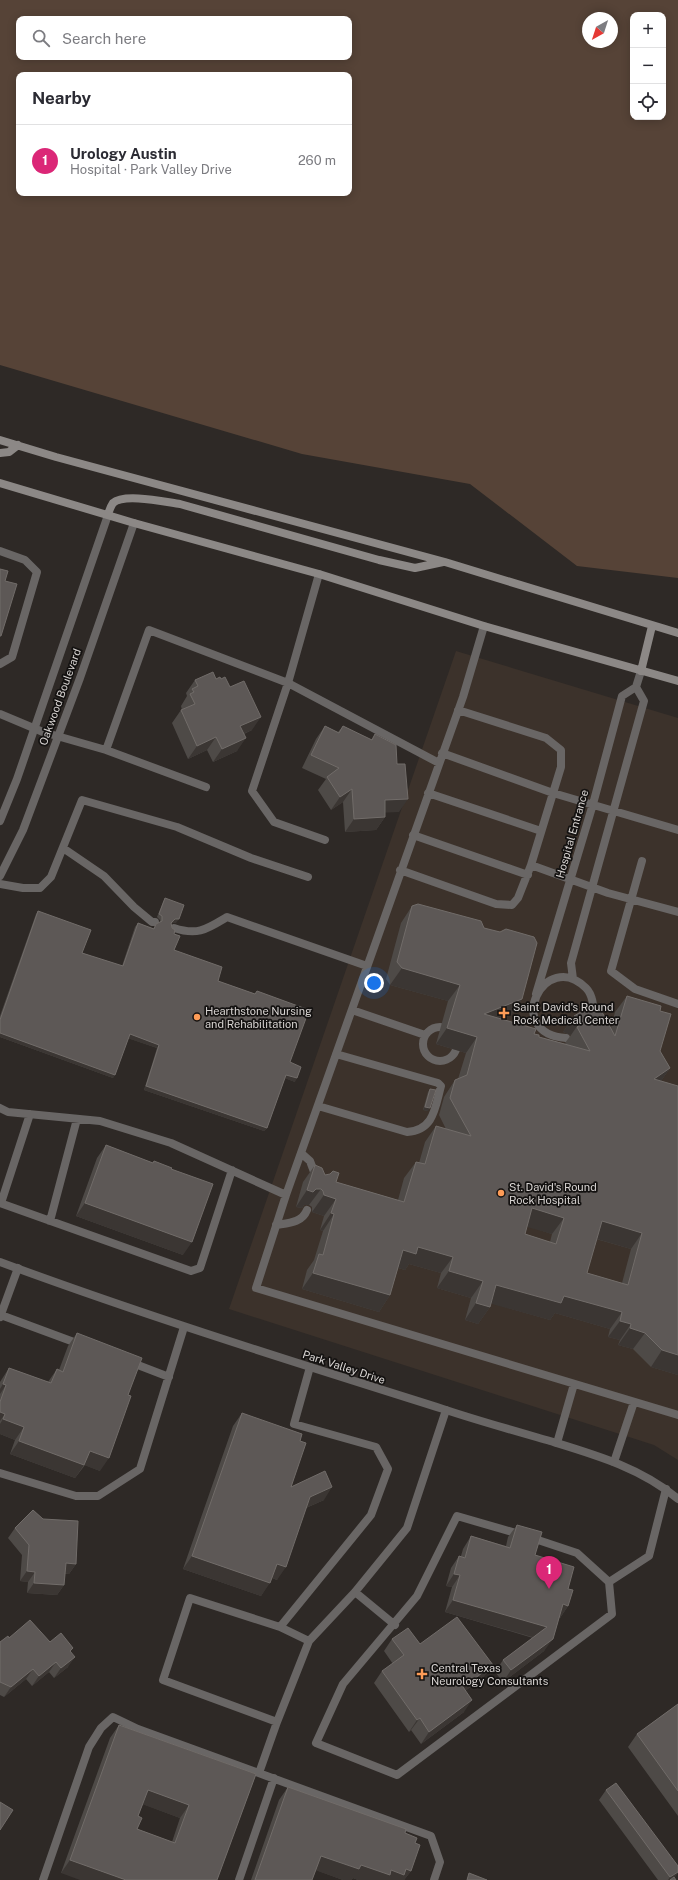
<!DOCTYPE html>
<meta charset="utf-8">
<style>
:root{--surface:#fff;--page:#f7f7f7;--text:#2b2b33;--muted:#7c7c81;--line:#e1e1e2;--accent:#db2777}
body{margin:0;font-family:"Public Sans",sans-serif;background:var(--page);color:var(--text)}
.controls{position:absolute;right:12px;top:12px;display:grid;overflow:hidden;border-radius:8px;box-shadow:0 2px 10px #0003}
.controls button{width:36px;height:36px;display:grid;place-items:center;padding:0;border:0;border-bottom:1px solid var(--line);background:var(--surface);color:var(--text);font:20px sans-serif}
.compass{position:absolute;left:582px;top:12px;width:36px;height:36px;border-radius:50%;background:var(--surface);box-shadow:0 2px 10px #0003;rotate:219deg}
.you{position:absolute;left:374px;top:983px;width:14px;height:14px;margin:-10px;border:3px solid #fff;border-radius:50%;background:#1a73e8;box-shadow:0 0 0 6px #1a73e833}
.badge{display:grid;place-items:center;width:26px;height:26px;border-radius:50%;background:var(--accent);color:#fff;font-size:13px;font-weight:700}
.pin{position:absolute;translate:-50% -33px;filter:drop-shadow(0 1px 2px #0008)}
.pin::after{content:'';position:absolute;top:21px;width:14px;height:12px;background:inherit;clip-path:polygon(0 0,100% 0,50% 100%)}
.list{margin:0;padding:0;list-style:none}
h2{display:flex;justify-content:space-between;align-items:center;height:52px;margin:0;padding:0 16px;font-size:17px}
h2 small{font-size:13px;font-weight:400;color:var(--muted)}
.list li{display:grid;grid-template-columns:26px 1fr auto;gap:12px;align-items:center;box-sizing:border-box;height:72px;padding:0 16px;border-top:1px solid var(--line)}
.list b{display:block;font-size:15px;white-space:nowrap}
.list p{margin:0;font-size:13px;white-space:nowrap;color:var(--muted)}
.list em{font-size:13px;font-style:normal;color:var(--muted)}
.icon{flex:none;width:22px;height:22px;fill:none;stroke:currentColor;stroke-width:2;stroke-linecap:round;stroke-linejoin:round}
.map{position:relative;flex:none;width:678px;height:1880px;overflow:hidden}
.search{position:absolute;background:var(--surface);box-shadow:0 2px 10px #0003;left:16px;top:16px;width:336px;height:44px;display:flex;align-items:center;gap:10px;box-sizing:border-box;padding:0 14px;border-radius:8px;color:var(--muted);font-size:15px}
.panel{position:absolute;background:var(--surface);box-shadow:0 2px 10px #0003;left:16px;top:72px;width:336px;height:124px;border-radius:8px}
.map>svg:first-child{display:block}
</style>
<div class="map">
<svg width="678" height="1880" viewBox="0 0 678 1880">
<rect width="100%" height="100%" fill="#2e2926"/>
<path fill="#3c322b" d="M 456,651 L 678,718 L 678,1460 L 654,1445 L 229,1309 Z"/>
<path fill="#564337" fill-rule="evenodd" d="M 0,0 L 678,0 L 678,578 L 577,566 L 470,484 L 302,454 L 0,365 ZM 633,15 L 663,15 L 663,117 L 633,117 ZM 588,18 L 612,18 L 612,42 L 588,42 ZM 19,19 L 349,19 L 349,57 L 19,57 ZM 19,75 L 349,75 L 349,193 L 19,193 Z"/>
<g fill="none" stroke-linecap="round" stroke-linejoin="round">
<path stroke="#696665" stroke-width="8" d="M 0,551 L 25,560 L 37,572 L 12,657 L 0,664
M 484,626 L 463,697 L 286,1195 L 256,1288 L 678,1415
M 458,710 L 546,738 L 561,750 L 561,767 L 531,865
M 0,714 L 43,732 L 106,750 L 206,787
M 106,750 L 149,630 L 288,683 L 319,574
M 442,753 L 553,793 L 678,830
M 428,793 L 541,831
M 413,835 L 528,875
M 325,840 L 274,822 L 252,791 L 288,683 L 439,763
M 63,848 L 104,876 L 134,907 L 152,922 L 155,922
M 642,861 L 611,971 L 635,989 L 678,1004
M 400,870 L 496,904 L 512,905 L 518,898 L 531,865 L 608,893 L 678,912
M 0,884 L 23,888 L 40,888 L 51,877 L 82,800 L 177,827 L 251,858 L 308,877
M 174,928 C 198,936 207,929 227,917 L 367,966
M 573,979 L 571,963 L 644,701 L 636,687
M 536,994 L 593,804 L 622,696 L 636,687 L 641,671
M 352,1010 L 425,1035
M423 1044a17 17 0 1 1 34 0a17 17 0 1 1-34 0Z
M 566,1038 C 502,1033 545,947 586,988 C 592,994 595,1007 592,1016
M 318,1106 L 407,1132 C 434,1130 435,1108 441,1086 L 438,1083 L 336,1054
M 0,1108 L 8,1112 L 100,1121 L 171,1143 L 286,1195
M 301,1153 L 310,1161 L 316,1177
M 0,1203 L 191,1271 L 200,1268 L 232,1170
M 1,1203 L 30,1114
M 50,1221 L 77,1119
M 276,1225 C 288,1223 302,1223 307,1210
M 1,1315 L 82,1345
M 0,1317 L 18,1268
M 130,1362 L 169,1377
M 557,1443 L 574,1384
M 614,1462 L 634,1402
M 0,1473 L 76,1496 L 98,1496 L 140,1469 L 184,1327
M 609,1582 L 577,1553 L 526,1536 L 457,1516 L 417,1596 L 343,1684 L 316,1743 L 397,1775 L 612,1614 L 609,1582 L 649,1556 L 666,1489
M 355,1592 L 395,1625
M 280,1627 L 371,1515 L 388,1469 L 376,1447 L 294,1424 L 310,1367
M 309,1641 L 280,1627 L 190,1598 L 163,1680 L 277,1722 L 309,1641 L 355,1592 L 407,1528 L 446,1410
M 259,1773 L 277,1722
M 43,1880 L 89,1747 L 101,1728 L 113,1717 L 138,1729 L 431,1836 L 440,1862 L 434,1880
M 239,1880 L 274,1778"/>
<path stroke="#696665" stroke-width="8" d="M 0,821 L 17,779 L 108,515
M 0,876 L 23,830 L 80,678 L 134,523
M 0,1262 C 146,1316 294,1362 443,1409 C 479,1421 515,1431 550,1441 C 596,1455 641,1468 678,1499"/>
<path stroke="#8c8886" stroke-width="8" d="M 0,440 L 56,457 L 445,562 L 678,633
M 0,453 L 9,452 L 18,445
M 0,483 L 134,523 L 319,574 L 484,626 L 678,681
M 108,515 C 109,511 111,506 113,503 C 124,493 165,502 180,504 L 379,560 L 415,568 L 443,562
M 641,671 L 652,626"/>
</g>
<path fill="#4e4a47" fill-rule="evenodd" d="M 216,679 L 221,679 L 252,730 L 244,734 L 237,751 L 213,762 L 207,750 L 188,759 L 172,723 L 181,710 L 182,710 L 181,706 L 187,696 L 186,693 L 195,680 Z
M 325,726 L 338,732 L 343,726 L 371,740 L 375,734 L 399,812 L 385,812 L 385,817 L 376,830 L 345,832 L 343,802 L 331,810 L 318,790 L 326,779 L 302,768 L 316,739 Z
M 165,898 L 176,923 L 172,923 L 171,924 L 174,934 L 174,950 L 218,981 L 255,994 L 257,991 L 290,1062 L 295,1082 L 285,1078 L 267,1128 L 264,1131 L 144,1090 L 157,1048 L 128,1038 L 113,1078 L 0,1037 L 0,1016 L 36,914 L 38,911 L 82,953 L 122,966 L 135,927 L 138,923 L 153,929 L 156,924 L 160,922 L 160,920 L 157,917 L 163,902 Z
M 412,906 L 522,999 L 511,1015 L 501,1019 L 534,1034 L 539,1037 L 566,1044 L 565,1043 L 571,1035 L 563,1032 L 574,1016 L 597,1009 L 611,1028 L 615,1012 L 627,996 L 660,1011 L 660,1051 L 670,1068 L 661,1081 L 678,1086 L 678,1375 L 651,1367 L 633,1349 L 618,1345 L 620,1340 L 608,1337 L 610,1329 L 555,1313 L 550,1320 L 491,1303 L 490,1307 L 478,1324 L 465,1320 L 471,1298 L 437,1288 L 441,1273 L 409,1264 L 405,1270 L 398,1268 L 390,1295 L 379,1312 L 302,1289 L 307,1270 L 314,1260 L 323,1231 L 320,1230 L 324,1216 L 312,1212 L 312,1207 L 309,1205 L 304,1205 L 302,1208 L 296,1207 L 303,1182 L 315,1165 L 325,1175 L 336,1182 L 398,1200 L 404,1178 L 416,1162 L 419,1163 L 425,1142 L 436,1126 L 446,1129 L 439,1115 L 444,1097 L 455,1080 L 458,1079 L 466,1053 L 436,1044 L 448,1001 L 390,985 L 386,979 L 401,923 ZM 527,1226 L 552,1234 L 550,1242 L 525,1234 ZM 596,1239 L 631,1249 L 622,1283 L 587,1273 Z
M 430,1089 L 428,1111 L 423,1110 L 428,1092 Z
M 106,1145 L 153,1163 L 154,1161 L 183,1255 L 76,1216 L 97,1158 Z
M 77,1333 L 100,1471 L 85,1465 L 75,1478 L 10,1454 L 15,1440 L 0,1434 L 0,1382 L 9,1368 L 48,1382 L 57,1369 L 59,1370 L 68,1346 Z
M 242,1413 L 300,1441 L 291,1487 L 324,1500 L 306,1508 L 277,1580 L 272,1578 L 261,1596 L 183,1569 L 233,1426 Z
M 517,1525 L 535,1555 L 568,1589 L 568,1606 L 560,1618 L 559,1618 L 544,1651 L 503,1682 L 495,1672 L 503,1660 L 533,1638 L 445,1612 L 452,1587 L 446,1586 L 451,1568 L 459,1556 L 461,1556 L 463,1549 L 471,1536 L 506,1546 L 508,1537 Z
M 15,1528 L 76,1564 L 69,1574 L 65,1574 L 64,1585 L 57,1595 L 27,1593 L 28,1582 L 20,1581 L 22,1555 L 8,1538 Z
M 9,1638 L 50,1642 L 73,1648 L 70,1652 L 68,1667 L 54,1678 L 49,1672 L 32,1686 L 26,1679 L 4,1697 L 0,1695 L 0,1642 Z
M 392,1639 L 420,1644 L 484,1677 L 465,1691 L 464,1712 L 421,1744 L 411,1730 L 409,1732 L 374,1683 L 382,1671 L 393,1664 L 384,1651 Z
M 678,1704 L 678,1816 L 628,1747 L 637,1734 Z
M 119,1725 L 256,1774 L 217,1880 L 61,1873 L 110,1738 ZM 143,1804 L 180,1818 L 172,1842 L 137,1829 L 138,1816 Z
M 288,1787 L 405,1833 L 415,1843 L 411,1871 L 404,1880 L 358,1880 L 353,1878 L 351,1880 L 343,1880 L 316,1870 L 312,1880 L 251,1880 L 279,1800 Z
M 606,1790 L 674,1878 L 676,1880 L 658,1880 L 599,1800 Z"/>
<path fill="#3b3633" d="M 261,717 L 252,730 L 231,739 L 240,726 Z
M 216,737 L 207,750 L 188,759 L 197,746 Z
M 246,738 L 237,751 L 213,762 L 222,749 Z
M 352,789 L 343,802 L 331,810 L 340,797 Z
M 408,799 L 399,812 L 376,813 L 385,800 Z
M 385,817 L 376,830 L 345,832 L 354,819 Z
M 175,919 L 179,919 L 176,923 L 172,923 L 169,927 Z
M 402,968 L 460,985 L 448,1001 L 390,985 Z
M 522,999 L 511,1015 L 473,1031 L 484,1014 Z
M 574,1016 L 582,1019 L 571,1035 L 563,1032 Z
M 447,1028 L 477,1037 L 466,1053 L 436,1044 Z
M 0,1033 L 115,1075 L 113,1078 L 0,1037 Z
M 130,1034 L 159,1045 L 157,1048 L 127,1038 Z
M 670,1068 L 659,1084 L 654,1079 Z
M 286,1075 L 297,1078 L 295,1082 L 284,1078 Z
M 146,1086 L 267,1128 L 264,1131 L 144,1090 Z
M 425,1107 L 430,1108 L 428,1111 L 423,1110 Z
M 316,1189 L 321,1189 L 309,1205 L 304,1205 L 302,1208 L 296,1207 L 307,1190 Z
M 324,1195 L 336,1199 L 324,1216 L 312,1212 Z
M 85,1203 L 192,1242 L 183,1255 L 76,1216 Z
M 532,1208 L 564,1218 L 552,1234 L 520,1225 Z
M 331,1213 L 334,1214 L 323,1231 L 320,1230 Z
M 602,1221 L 642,1233 L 631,1249 L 590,1237 Z
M 418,1247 L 453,1257 L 441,1273 L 409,1264 L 405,1270 L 392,1266 L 403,1250 Z
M 449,1271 L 483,1281 L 471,1298 L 437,1288 Z
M 313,1273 L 390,1295 L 379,1312 L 302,1289 Z
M 496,1285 L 564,1296 L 622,1312 L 610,1329 L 555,1313 L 550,1320 L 485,1302 Z
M 476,1303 L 490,1307 L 478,1324 L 465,1320 Z
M 620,1321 L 631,1324 L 620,1340 L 608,1337 Z
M 630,1328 L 645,1333 L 633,1349 L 618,1345 Z
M 662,1350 L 678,1355 L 678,1375 L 651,1367 Z
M 3,1384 L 6,1385 L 0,1394 L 0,1389 Z
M 0,1412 L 5,1414 L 0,1421 Z
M 3,1419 L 24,1427 L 15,1440 L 0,1434 L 0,1424 Z
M 19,1441 L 84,1465 L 75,1478 L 10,1454 Z
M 90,1451 L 109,1458 L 100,1471 L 81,1464 Z
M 332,1487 L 324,1500 L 301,1510 L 310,1497 Z
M 192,1556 L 270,1583 L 261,1596 L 183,1569 Z
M 66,1563 L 76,1564 L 69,1574 L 59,1573 Z
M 277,1564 L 286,1567 L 277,1580 L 268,1576 Z
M 27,1571 L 35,1572 L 28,1582 L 20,1581 Z
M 454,1574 L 460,1575 L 452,1587 L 446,1586 Z
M 34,1583 L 64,1585 L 57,1595 L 27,1593 Z
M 453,1600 L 547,1627 L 539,1639 L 445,1612 Z
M 563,1604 L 568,1606 L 560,1618 L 554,1616 Z
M 553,1639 L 544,1651 L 503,1682 L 511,1670 Z
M 75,1657 L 68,1667 L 54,1678 L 61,1668 Z
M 56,1662 L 49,1672 L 32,1686 L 39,1676 Z
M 493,1665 L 484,1677 L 454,1699 L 463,1687 Z
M 33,1669 L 26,1679 L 4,1697 L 11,1687 Z
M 472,1700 L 464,1712 L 421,1744 L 429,1732 Z
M 420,1718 L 411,1730 L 409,1732 L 417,1720 Z
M 148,1790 L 189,1805 L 180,1818 L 139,1803 Z
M 321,1856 L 391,1870 L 406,1869 L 411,1871 L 404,1880 L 358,1880 L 353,1878 L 351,1880 L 343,1880 L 312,1869 Z
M 70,1860 L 126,1880 L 80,1880 L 61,1873 Z
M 678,1872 L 678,1873 L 673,1880 L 668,1880 L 670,1877 Z"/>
<path fill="#5d5856" stroke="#716c69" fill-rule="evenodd" d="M 0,569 L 8,571 L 5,581 L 17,584 L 1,636 L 0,636 Z
M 213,672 L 216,679 L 220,677 L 221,679 L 225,677 L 230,687 L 244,681 L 261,717 L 240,726 L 246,738 L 222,749 L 216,737 L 197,746 L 181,710 L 195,704 L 190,694 L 194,692 L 192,689 L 198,686 L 195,680 Z
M 325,726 L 339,733 L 343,726 L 372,740 L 375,734 L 396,745 L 397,764 L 405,764 L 408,799 L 385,800 L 385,817 L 354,819 L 352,789 L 340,797 L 327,777 L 339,768 L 311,755 Z
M 165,898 L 184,905 L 179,919 L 175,919 L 171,923 L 172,928 L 175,930 L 174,934 L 180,936 L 174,950 L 222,967 L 218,981 L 255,994 L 257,991 L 309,1010 L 290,1062 L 301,1067 L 297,1078 L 286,1075 L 267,1128 L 146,1086 L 159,1045 L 130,1034 L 115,1075 L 0,1033 L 0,1020 L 38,911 L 91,930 L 82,953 L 123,966 L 138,923 L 154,929 L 156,924 L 162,921 L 162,916 L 159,914 Z
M 418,904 L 481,921 L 484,928 L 500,932 L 506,929 L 534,937 L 537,943 L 522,999 L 484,1014 L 536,1029 L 534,1034 L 539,1035 L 539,1037 L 590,1051 L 577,1027 L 582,1024 L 582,1019 L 574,1016 L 596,1003 L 597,1009 L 602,1012 L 615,1036 L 627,996 L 661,1006 L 660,1011 L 671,1014 L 660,1051 L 670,1068 L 654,1079 L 678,1086 L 678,1355 L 662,1350 L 645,1333 L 630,1328 L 631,1324 L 620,1321 L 622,1312 L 564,1296 L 561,1303 L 496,1285 L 490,1307 L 476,1303 L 483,1281 L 449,1271 L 453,1257 L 418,1247 L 416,1254 L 403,1250 L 390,1295 L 313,1273 L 319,1254 L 323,1255 L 334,1214 L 331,1213 L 336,1199 L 324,1195 L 323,1191 L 321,1189 L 316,1189 L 313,1192 L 307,1190 L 315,1165 L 322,1168 L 325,1175 L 330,1174 L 333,1171 L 339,1173 L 336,1182 L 404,1202 L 416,1162 L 425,1164 L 436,1126 L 471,1136 L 450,1098 L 455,1080 L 467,1075 L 477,1037 L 447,1028 L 460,985 L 402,968 L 397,962 L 412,906 ZM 532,1208 L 564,1218 L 556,1244 L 525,1234 ZM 602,1221 L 642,1233 L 628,1285 L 587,1273 Z
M 430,1089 L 436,1090 L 430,1108 L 425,1107 Z
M 106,1145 L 153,1163 L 154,1161 L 172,1168 L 171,1169 L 213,1184 L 192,1242 L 85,1203 Z
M 77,1333 L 142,1358 L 128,1395 L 131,1396 L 109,1458 L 90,1451 L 84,1465 L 19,1441 L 24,1427 L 3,1419 L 5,1414 L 0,1412 L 0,1402 L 6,1385 L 3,1384 L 9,1368 L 51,1383 L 57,1369 L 63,1372 Z
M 242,1413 L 302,1434 L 300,1441 L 306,1443 L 291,1487 L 325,1471 L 332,1487 L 310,1497 L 286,1567 L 277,1564 L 270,1583 L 192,1556 Z
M 33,1510 L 43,1519 L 78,1521 L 76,1564 L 66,1563 L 64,1585 L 34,1583 L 35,1572 L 27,1571 L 29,1545 L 15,1528 Z
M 517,1525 L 542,1532 L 535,1555 L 574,1567 L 568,1589 L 573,1590 L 568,1606 L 563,1604 L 553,1639 L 511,1670 L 503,1660 L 547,1627 L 453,1600 L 460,1575 L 454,1574 L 459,1556 L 465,1558 L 471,1536 L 510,1548 Z
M 457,1617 L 493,1665 L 463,1687 L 472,1700 L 429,1732 L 420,1718 L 417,1720 L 382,1671 L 404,1655 L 392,1639 L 408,1628 L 420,1644 Z
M 30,1620 L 50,1642 L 61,1633 L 73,1648 L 70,1651 L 75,1657 L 61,1668 L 56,1662 L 39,1676 L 33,1669 L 11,1687 L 0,1682 L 0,1642 L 8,1636 L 9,1638 Z
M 678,1704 L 678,1791 L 637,1734 Z
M 119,1725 L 256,1774 L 217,1880 L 126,1880 L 70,1860 ZM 148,1790 L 189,1805 L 175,1843 L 137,1829 L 142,1818 L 138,1816 Z
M 616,1783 L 678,1866 L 678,1872 L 670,1877 L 606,1790 Z
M 288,1787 L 406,1829 L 405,1833 L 417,1838 L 415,1843 L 420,1845 L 411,1871 L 406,1869 L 404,1875 L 391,1870 L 390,1875 L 361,1865 L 359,1869 L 321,1856 L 312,1880 L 255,1880 Z
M 0,1802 L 13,1810 L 0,1830 Z
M 469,1873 L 487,1880 L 467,1880 Z
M 674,1877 L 676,1880 L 670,1880 Z"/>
<g fill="#fe9c57" stroke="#141211" stroke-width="1.5">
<path d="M502 1007h4v4h4v4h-4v4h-4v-4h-4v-4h4z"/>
<circle cx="197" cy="1017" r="4"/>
<circle cx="501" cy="1193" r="4"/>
<path d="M420 1668h4v4h4v4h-4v4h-4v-4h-4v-4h4z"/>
</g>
<g text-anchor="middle" stroke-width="3.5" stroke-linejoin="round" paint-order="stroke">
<g font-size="11" fill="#d9d5d3" stroke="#141211">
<text transform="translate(60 697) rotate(-70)" y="4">Oakwood Boulevard</text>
<text transform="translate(572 834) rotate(-74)" y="4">Hospital Entrance</text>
<text transform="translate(344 1367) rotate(18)" y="4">Park Valley Drive</text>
</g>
<g font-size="11" fill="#d9d5d3" stroke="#141211" text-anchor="start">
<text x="513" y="1011">Saint David's Round<tspan x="513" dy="13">Rock Medical Center</tspan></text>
<text x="205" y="1015">Hearthstone Nursing<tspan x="205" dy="13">and Rehabilitation</tspan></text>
<text x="509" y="1191">St. David's Round<tspan x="509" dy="13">Rock Hospital</tspan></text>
<text x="431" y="1672">Central Texas<tspan x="431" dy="13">Neurology Consultants</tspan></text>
</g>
</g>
</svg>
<div class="controls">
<button>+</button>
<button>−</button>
<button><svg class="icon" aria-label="locate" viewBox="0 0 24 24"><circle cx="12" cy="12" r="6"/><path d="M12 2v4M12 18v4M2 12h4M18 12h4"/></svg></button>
</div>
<svg class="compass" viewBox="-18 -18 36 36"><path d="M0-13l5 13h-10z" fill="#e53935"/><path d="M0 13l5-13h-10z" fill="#7c7c81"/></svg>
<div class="you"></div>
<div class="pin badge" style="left:549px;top:1589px">1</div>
<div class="search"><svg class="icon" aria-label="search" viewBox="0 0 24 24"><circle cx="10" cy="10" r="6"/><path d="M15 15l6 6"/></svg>Search here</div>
<section class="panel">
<h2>Nearby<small></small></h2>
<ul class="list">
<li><span class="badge">1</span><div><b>Urology Austin</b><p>Hospital · Park Valley Drive</p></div><em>260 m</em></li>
</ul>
</section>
</div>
